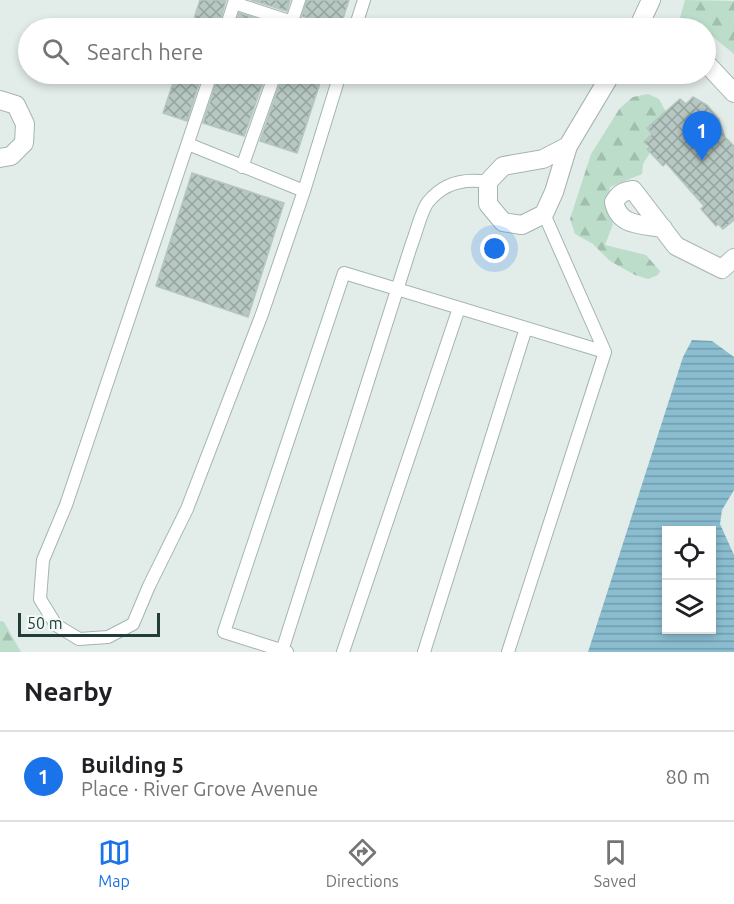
<!DOCTYPE html>
<meta charset="utf-8">
<style>
:root{--surface:#fff;--page:#f6f6f6;--text:#202124;--muted:#757577;--line:#e0e0e0;--accent:#1a73e8}
body{margin:0;font-family:Ubuntu,sans-serif;background:var(--page);color:var(--text)}
.controls{position:absolute;right:18px;bottom:18px;display:grid;overflow:hidden;border-radius:0px;box-shadow:0 3px 9px #0003}
.controls button{width:54px;height:54px;display:grid;place-items:center;padding:0;border:0;border-bottom:2px solid var(--line);background:var(--surface);color:var(--text);font:30px sans-serif}
.scale{position:absolute;left:18px;bottom:15px;width:142px;box-sizing:border-box;padding-left:6px;border:3px solid #223d39;border-top:0;font-size:16px;line-height:21px;white-space:nowrap;color:#223d39;-webkit-text-stroke:4px #f3f9f6;paint-order:stroke}
.you{position:absolute;left:495px;top:249px;width:21px;height:21px;margin:-15px;border:4px solid #fff;border-radius:50%;background:#1a73e8;box-shadow:0 0 0 9px #1a73e833}
.badge{display:grid;place-items:center;width:39px;height:39px;border-radius:50%;background:var(--accent);color:#fff;font-size:20px;font-weight:700}
.pin{position:absolute;translate:-50% -50px;filter:drop-shadow(0 2px 3px #0008)}
.pin::after{content:'';position:absolute;top:32px;width:21px;height:18px;background:inherit;clip-path:polygon(0 0,100% 0,50% 100%)}
.list{margin:0;padding:0;list-style:none}
h2{display:flex;justify-content:space-between;align-items:center;height:78px;margin:0;padding:0 24px;font-size:26px}
h2 small{font-size:20px;font-weight:400;color:var(--muted)}
.list li{display:grid;grid-template-columns:39px 1fr auto;gap:18px;align-items:center;box-sizing:border-box;height:90px;padding:0 24px;border-top:2px solid var(--line)}
.list b{display:block;font-size:22px;white-space:nowrap}
.list p{margin:0;font-size:20px;white-space:nowrap;color:var(--muted)}
.list em{font-size:20px;font-style:normal;color:var(--muted)}
.icon{flex:none;width:33px;height:33px;fill:none;stroke:currentColor;stroke-width:2;stroke-linecap:round;stroke-linejoin:round}
.map{position:relative;flex:none;width:734px;height:652px;overflow:hidden}
.search{position:absolute;background:var(--surface);box-shadow:0 3px 9px #0003;left:18px;right:18px;top:18px;height:66px;display:flex;align-items:center;gap:15px;box-sizing:border-box;padding:0 21px;border-radius:33px;color:var(--muted);font-size:22px}
.sheet{height:168px;background:var(--surface)}
nav{display:flex;justify-content:space-around;align-items:center;box-sizing:border-box;height:84px;border-top:2px solid var(--line);background:var(--surface);font-size:16px;color:var(--muted)}
nav a{display:grid;justify-items:center;gap:3px}
nav .on{color:var(--accent)}
.map>svg:first-child{display:block}
</style>
<div class="map">
<svg width="734" height="652" viewBox="0 0 734 652">
<defs>
<pattern id="forest-firs" width="22" height="20" patternUnits="userSpaceOnUse" patternTransform="scale(1.5)"><rect width="22" height="20" fill="#bbddc9"/><path d="M5 1l3.5 6h-7zM16 11l3.5 6h-7z" fill="#a0bfad"/></pattern>
<pattern id="water-rules" width="6" height="5" patternUnits="userSpaceOnUse" patternTransform="scale(1.5)"><rect width="6" height="5" fill="#8bbdd0"/><path d="M0 2.5h6" fill="none" stroke="#719baa"/></pattern>
<pattern id="building-cross-hatch" width="8" height="8" patternUnits="userSpaceOnUse" patternTransform="scale(1.5)"><rect width="8" height="8" fill="#b7c7c2"/><path d="M0 0l8 8M0 8l8-8" fill="none" stroke="#94a39f"/></pattern>
</defs>
<rect width="100%" height="100%" fill="#e2ece9"/>
<path fill="url(#forest-firs)" d="M 685,0 L 734,1 L 734,54 L 706,31 L 706,28 L 680,18 Z
M 648,94 L 659,99 L 666,112 L 647,128 L 652,134 L 644,142 L 650,153 L 643,164 L 642,174 L 610,187 L 606,207 L 613,224 L 605,245 L 646,255 L 660,271 L 658,275 L 648,279 L 635,275 L 610,261 L 593,244 L 575,234 L 570,219 L 591,154 L 620,108 L 633,97 Z
M 0,621 L 4,622 L 21,652 L 0,652 Z"/>
<path fill="url(#water-rules)" fill-rule="evenodd" d="M 692,340 L 712,341 L 734,357 L 734,490 L 722,510 L 720,524 L 734,555 L 734,652 L 588,652 L 683,357 ZM 666,530 L 712,530 L 712,630 L 666,630 Z"/>
<path fill="url(#building-cross-hatch)" stroke="#b5c6c1" stroke-width="1.5" d="M 200,0 L 226,0 L 218,28 L 191,28 Z
M 251,0 L 290,0 L 287,11 Z
M 307,0 L 349,0 L 340,28 L 319,28 L 317,22 L 302,16 Z
M 239,13 L 282,27 L 282,28 L 235,28 Z
M 176,74 L 202,74 L 187,121 L 163,113 Z
M 219,74 L 266,74 L 244,136 L 203,123 Z
M 283,74 L 323,74 L 297,153 L 260,141 Z
M 693,97 L 707,105 L 719,119 L 725,137 L 734,146 L 734,220 L 723,229 L 718,224 L 716,226 L 701,209 L 704,206 L 666,163 L 663,166 L 647,149 L 649,147 L 644,142 L 652,134 L 647,128 L 680,99 L 686,104 Z
M 192,173 L 284,203 L 248,317 L 156,286 Z"/>
<g fill="none" stroke-linecap="round" stroke-linejoin="round">
<g stroke="#a5b4b1" stroke-width="14">
<path id="service" d="M 234,3 L 311,28
M 290,27 L 299,0
M 226,28 L 235,0
M 355,28 L 364,0
M 211,74 L 66,505 L 43,560 L 40,599 L 56,625 L 79,639 L 108,637 L 133,624 L 149,586 L 187,509 L 262,314 L 304,191 L 340,74
M 188,144 L 304,191
M 242,167 L 275,74
M 282,651 L 411,246 C 416,234 421,211 428,202 C 444,182 465,178 488,182
M 287,652 L 224,632 L 344,273 L 605,352
M 343,652 L 459,308
M 424,652 L 526,328
M 508,652 L 605,352 L 544,214"/>
</g>
<g stroke="#a5b4b1" stroke-width="20">
<path id="minor" d="M 638,28 L 651,0
M 706,63 L 734,93
M 0,100 L 16,105 L 25,124 L 24,143 L 11,156 L 0,158
M 568,146 L 543,159 L 503,166 L 488,182 L 488,204 L 503,222 L 522,225 L 544,214 L 554,192 L 568,146 L 611,74
M 663,228 C 642,224 619,227 614,202 C 619,194 623,191 633,190 L 676,246 L 722,269 L 734,258"/>
</g>
<use href="#service" stroke="#fff" stroke-width="12"/>
<use href="#minor" stroke="#fff" stroke-width="18"/>
</g>
</svg>
<div class="controls">
<button><svg class="icon" aria-label="locate" viewBox="0 0 24 24"><circle cx="12" cy="12" r="6"/><path d="M12 2v4M12 18v4M2 12h4M18 12h4"/></svg></button>
<button><svg class="icon" aria-label="layers" viewBox="0 0 24 24"><path d="M12 4l9 5-9 5-9-5zM3 14l9 5 9-5"/></svg></button>
</div>
<div class="scale">50 m</div>
<div class="you"></div>
<div class="pin badge" style="left:702px;top:161px">1</div>
<div class="search"><svg class="icon" aria-label="search" viewBox="0 0 24 24"><circle cx="10" cy="10" r="6"/><path d="M15 15l6 6"/></svg>Search here</div>
</div>
<section class="sheet">
<h2>Nearby<small></small></h2>
<ul class="list">
<li><span class="badge">1</span><div><b>Building 5</b><p>Place · River Grove Avenue</p></div><em>80 m</em></li>
</ul>
</section>
<nav>
<a class="on"><svg class="icon" aria-label="map" viewBox="0 0 24 24"><path d="M3 6l6-2 6 2 6-2v14l-6 2-6-2-6 2zM9 4v14M15 6v14"/></svg>Map</a>
<a><svg class="icon" aria-label="directions" viewBox="0 0 24 24"><path d="M12 3l9 9-9 9-9-9zM9 14v-3h6M13 9l2 2-2 2"/></svg>Directions</a>
<a><svg class="icon" aria-label="saved" viewBox="0 0 24 24"><path d="M7 4h10v16l-5-4-5 4z"/></svg>Saved</a>
</nav>
